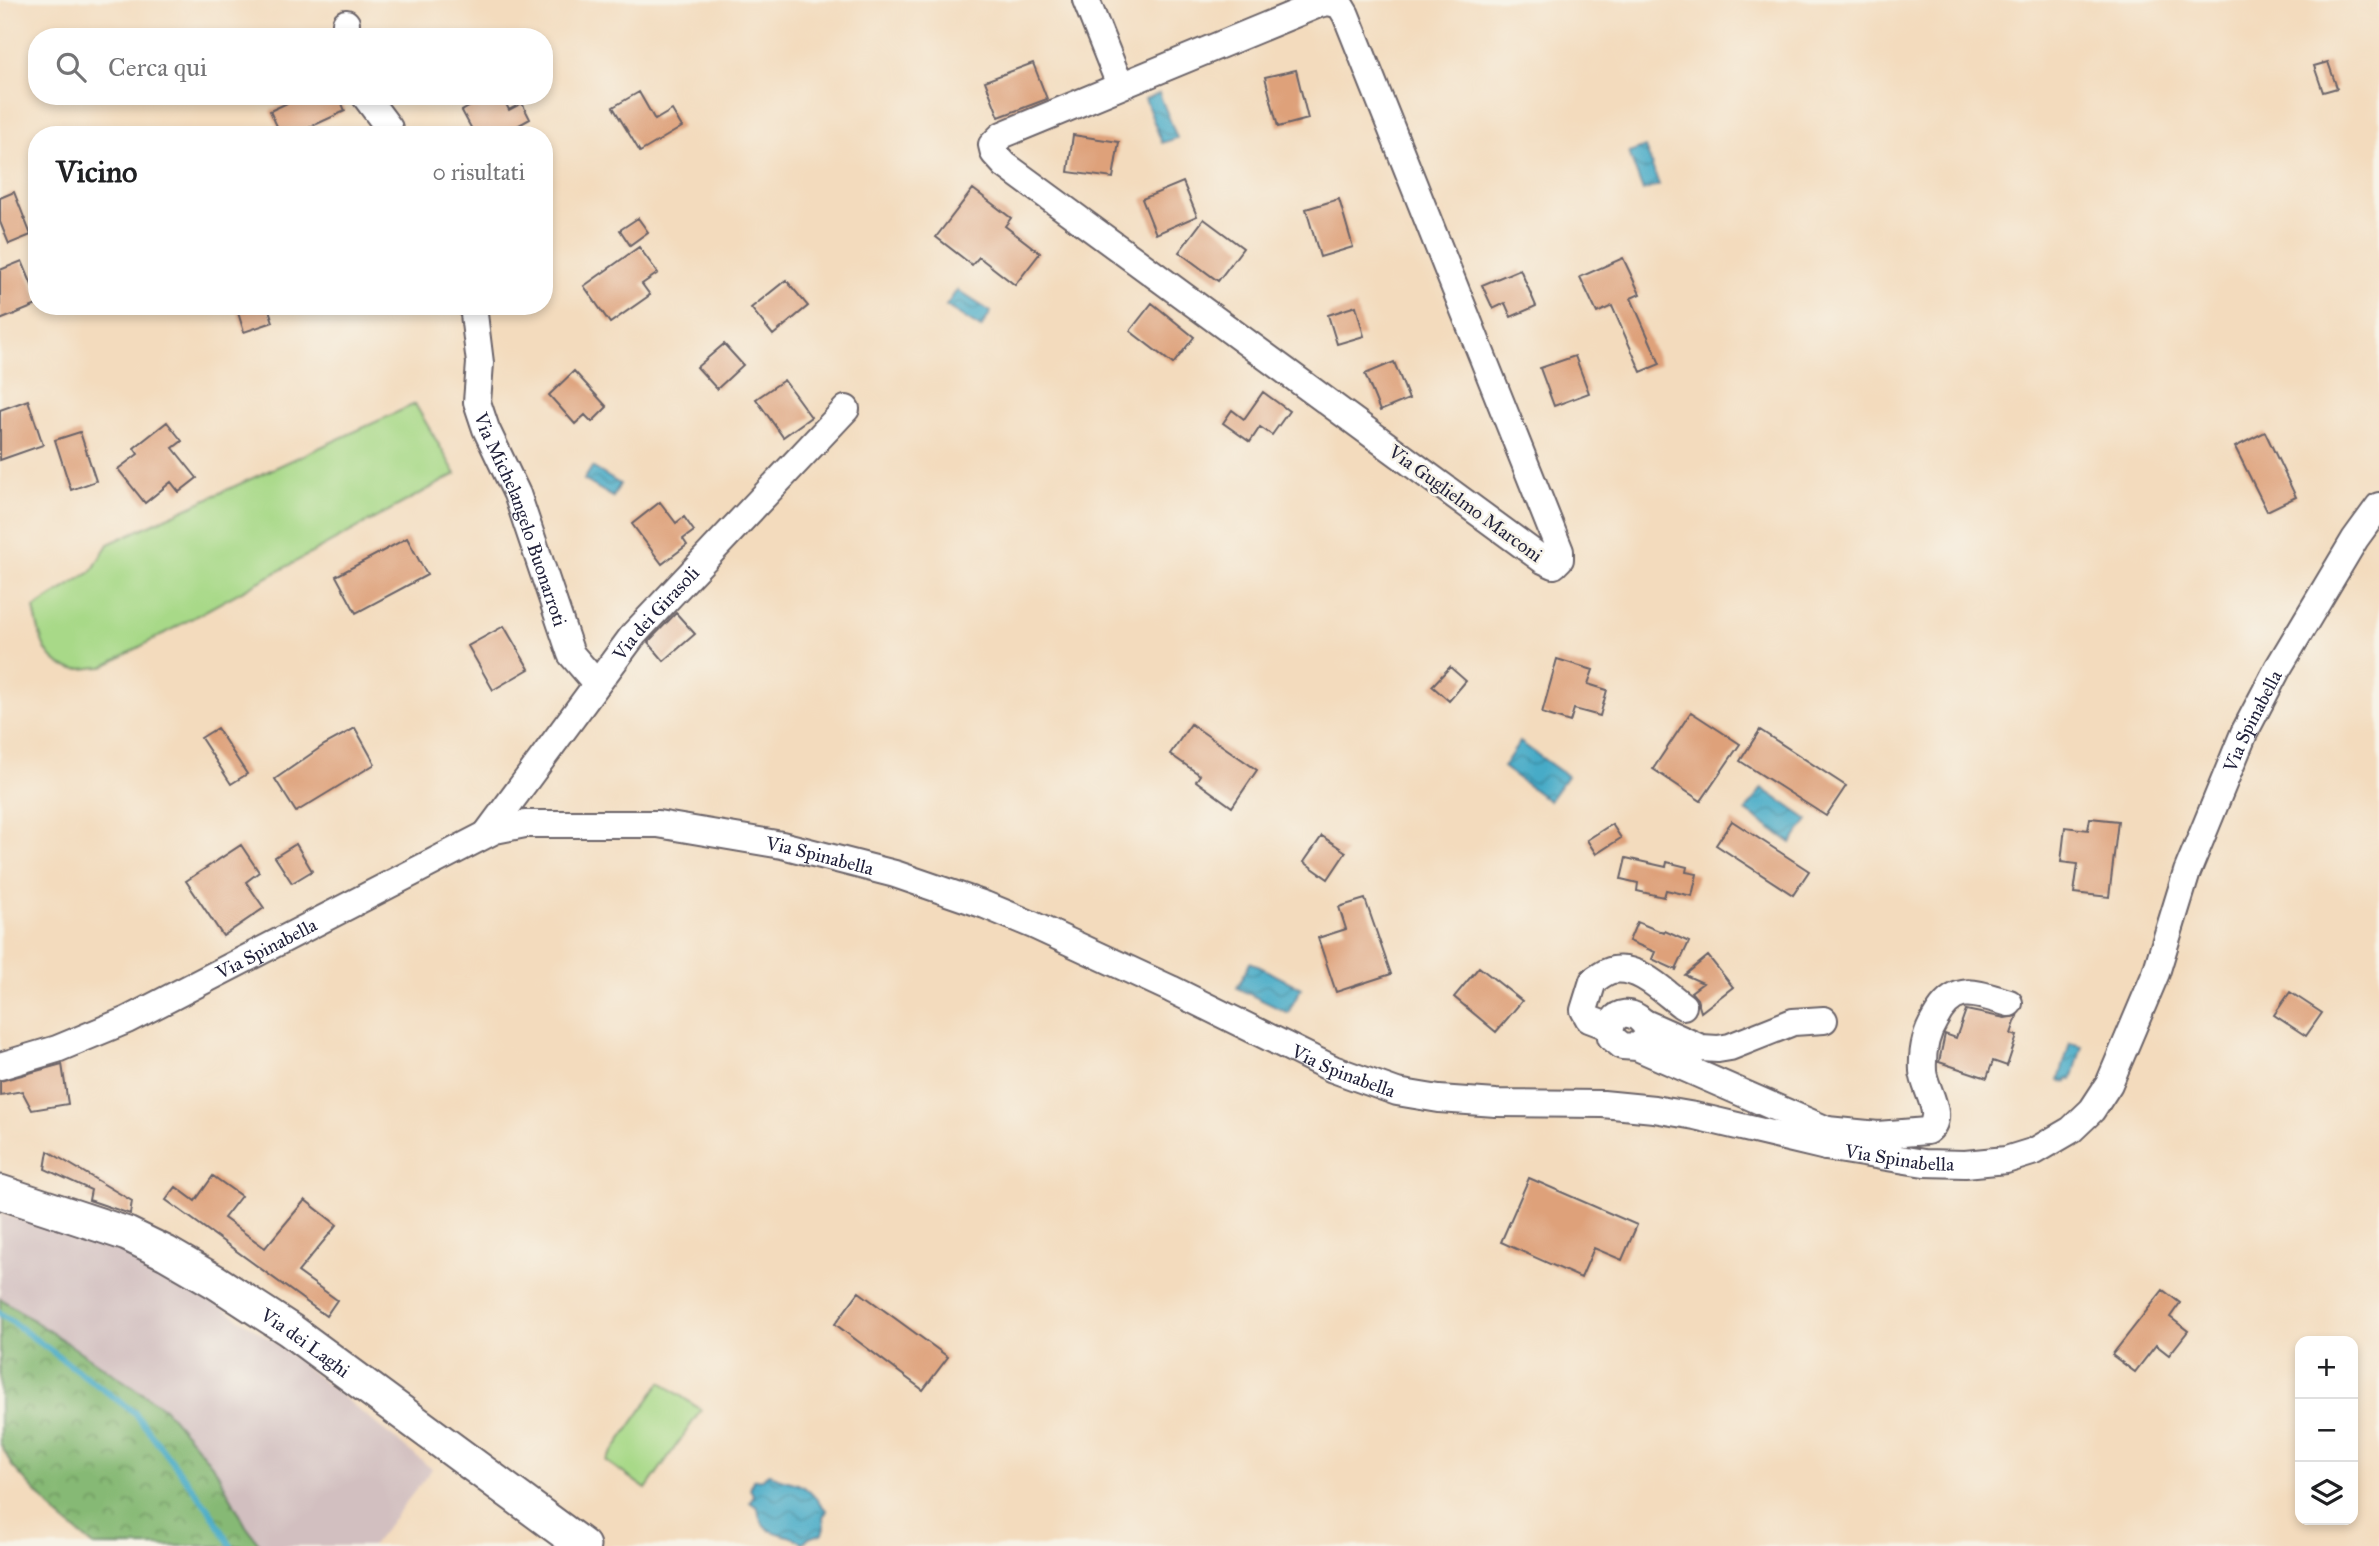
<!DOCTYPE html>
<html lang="it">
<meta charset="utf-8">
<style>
:root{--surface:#fff;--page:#f2f2f2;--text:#202124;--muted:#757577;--line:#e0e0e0}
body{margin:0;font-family:"IM FELL Great Primer",serif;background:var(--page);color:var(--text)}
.controls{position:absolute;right:21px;bottom:21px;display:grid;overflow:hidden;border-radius:14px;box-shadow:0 4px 10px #0003}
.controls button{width:63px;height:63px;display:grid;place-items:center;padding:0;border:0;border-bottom:2px solid var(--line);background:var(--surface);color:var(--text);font:35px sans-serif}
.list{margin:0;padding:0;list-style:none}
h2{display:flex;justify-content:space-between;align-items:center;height:91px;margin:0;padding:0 28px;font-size:30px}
h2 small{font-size:23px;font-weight:400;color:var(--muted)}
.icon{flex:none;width:38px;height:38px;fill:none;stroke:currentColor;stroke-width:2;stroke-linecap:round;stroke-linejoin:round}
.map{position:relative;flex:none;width:2379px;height:1546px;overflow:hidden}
.search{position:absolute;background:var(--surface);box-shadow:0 4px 10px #0003;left:28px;top:28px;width:525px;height:77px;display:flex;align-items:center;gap:18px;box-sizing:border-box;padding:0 24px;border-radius:28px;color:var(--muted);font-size:26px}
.panel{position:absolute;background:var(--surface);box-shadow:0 4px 10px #0003;left:28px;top:126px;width:525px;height:189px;border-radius:28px}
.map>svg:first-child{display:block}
</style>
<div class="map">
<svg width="2379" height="1546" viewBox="0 0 2379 1546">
<defs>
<pattern id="forest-crowns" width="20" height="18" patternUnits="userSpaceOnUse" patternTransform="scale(1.75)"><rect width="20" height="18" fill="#86b974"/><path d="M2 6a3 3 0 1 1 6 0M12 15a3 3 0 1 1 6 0" fill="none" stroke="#6d9660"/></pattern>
<pattern id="water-waves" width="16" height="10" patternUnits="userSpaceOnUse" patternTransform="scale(1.75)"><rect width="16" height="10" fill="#47abc7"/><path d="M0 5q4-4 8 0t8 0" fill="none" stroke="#3b8ba3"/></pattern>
</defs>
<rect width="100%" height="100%" fill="#f7f3e8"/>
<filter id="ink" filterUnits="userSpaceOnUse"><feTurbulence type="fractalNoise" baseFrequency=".0143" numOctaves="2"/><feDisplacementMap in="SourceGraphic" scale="14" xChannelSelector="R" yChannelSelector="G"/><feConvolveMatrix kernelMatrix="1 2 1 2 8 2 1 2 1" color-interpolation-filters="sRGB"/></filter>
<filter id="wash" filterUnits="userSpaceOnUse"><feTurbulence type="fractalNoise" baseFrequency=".00686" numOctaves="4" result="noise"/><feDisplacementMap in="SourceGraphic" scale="28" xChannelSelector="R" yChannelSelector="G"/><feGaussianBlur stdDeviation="1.57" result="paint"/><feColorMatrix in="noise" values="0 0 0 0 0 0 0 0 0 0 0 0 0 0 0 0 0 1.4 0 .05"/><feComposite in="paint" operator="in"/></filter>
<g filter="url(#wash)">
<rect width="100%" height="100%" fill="#f3dbbd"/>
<path fill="#d2bfc0" d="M 0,1214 L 141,1254 L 276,1343 L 432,1469 L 372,1546 L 261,1546 L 246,1526 L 215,1468 L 54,1336 L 0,1298 Z"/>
<path fill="#a8d988" stroke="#657e62" stroke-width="2" d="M 415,404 L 456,474 L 103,667 C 94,667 83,670 74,669 C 43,665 39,633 34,608 L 92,571 L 108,544 Z
M 661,1382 L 701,1410 L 646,1489 L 606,1461 Z"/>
<path fill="url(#forest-crowns)" stroke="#546e58" stroke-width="2" d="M 0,1298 L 164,1408 L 215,1468 L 246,1526 L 261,1546 L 94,1546 L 58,1516 L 12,1466 L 0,1443 Z"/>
<path fill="url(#water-waves)" stroke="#346681" stroke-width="2" d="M 1159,93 L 1177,138 L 1162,143 L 1145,99 Z
M 1645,147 L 1659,185 L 1643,191 L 1629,153 Z
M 957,290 L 991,312 L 981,328 L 946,306 Z
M 592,467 L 620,484 L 613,497 L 584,480 Z
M 1520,742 L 1567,776 L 1549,801 L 1503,767 Z
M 1762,788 L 1808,820 L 1791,843 L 1746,811 Z
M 1250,962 L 1301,988 L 1288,1013 L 1237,988 Z
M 2070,1043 L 2082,1046 L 2072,1080 L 2068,1079 L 2067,1083 L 2059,1080 Z
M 768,1473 C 779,1481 791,1480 804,1487 C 814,1494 819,1503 827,1511 L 823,1517 L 824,1527 L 822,1534 L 808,1538 L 803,1543 C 785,1529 761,1540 758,1508 L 750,1502 L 754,1496 L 750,1489 L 753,1480 L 763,1479 Z"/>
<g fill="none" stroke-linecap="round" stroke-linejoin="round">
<path stroke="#47abc7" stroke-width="6" d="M 0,1313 L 135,1413 L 210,1511 L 231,1546"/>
</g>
<g id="blocks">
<path fill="#dea17a" d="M 2328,62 L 2337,88 L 2323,92 L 2314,66 Z
M 1033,63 L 1047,99 L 999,117 L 985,81 Z
M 1296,70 L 1308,119 L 1278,127 L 1265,77 Z
M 639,92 L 655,120 L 672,110 L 682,127 L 640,152 L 613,107 Z
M 302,96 L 339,96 L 345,111 L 293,135 L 281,135 L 270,111 Z
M 488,96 L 502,96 L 509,110 L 522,103 L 530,119 L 501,135 L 475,135 L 462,111 Z
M 1073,135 L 1119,142 L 1113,178 L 1068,172 Z
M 1183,182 L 1197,216 L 1156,234 L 1142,199 Z
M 973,189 L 1011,218 L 1005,226 L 1040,253 L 1015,285 L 979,257 L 972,265 L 936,237 Z
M 14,192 L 31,235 L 9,244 L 0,222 L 0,198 Z
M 1339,199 L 1353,247 L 1320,257 L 1306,209 Z
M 638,218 L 648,232 L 630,245 L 620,230 Z
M 1204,219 L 1243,248 L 1218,281 L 1179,252 Z
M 639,247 L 658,273 L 642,284 L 650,295 L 610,323 L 584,286 Z
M 1623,258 L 1640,294 L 1631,298 L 1660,364 L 1641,372 L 1612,306 L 1597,313 L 1580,277 Z
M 22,261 L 37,297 L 37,305 L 0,320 L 0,270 Z
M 1520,269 L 1536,306 L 1511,317 L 1505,303 L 1493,309 L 1482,285 Z
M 786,280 L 808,306 L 773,335 L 751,308 Z
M 1152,303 L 1194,337 L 1173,364 L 1130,331 Z
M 236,306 L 268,306 L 273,322 L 244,332 Z
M 1356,306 L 1364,336 L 1337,344 L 1328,315 Z
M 724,344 L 743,365 L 717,389 L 697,367 Z
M 1575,356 L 1589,393 L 1554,406 L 1540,368 Z
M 1394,362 L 1409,399 L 1380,411 L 1365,374 Z
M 574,371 L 607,407 L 592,422 L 585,415 L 575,424 L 549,395 Z
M 784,380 L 811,417 L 783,437 L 756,399 Z
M 1263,392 L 1289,411 L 1272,435 L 1260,427 L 1250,442 L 1223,423 L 1232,410 L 1244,419 Z
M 28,400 L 43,445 L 0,460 L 0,410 Z
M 167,422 L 182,441 L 173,448 L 197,478 L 179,492 L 171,482 L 145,503 L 118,469 L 138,454 L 134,448 Z
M 80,432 L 96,481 L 71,490 L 55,440 Z
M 2265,432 L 2296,497 L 2267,511 L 2235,447 Z
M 660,502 L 676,523 L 684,517 L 694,531 L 683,539 L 687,545 L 662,564 L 632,524 Z
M 407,538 L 427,575 L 356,613 L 336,576 Z
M 676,613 L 695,634 L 664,661 L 648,642 Z
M 504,626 L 529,669 L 493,690 L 468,646 Z
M 1557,659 L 1593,670 L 1588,684 L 1607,690 L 1600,716 L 1574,709 L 1570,722 L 1542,713 Z
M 1450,667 L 1466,681 L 1449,701 L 1432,686 Z
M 1691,712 L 1740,744 L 1701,801 L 1653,769 Z
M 1191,724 L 1257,770 L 1232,807 L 1196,781 L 1200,775 L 1170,754 Z
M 217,728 L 247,774 L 231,784 L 201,738 Z
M 355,728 L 375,764 L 296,812 L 275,779 L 324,745 Z
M 1760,730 L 1846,786 L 1826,816 L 1740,761 Z
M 2090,818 L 2118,821 L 2109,897 L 2074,893 L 2078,864 L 2061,862 L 2065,827 L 2088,830 Z
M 1732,821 L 1809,871 L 1793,895 L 1716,845 Z
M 1612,824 L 1621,838 L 1596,854 L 1587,840 Z
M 1322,836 L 1346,852 L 1328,879 L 1304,862 Z
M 296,844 L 312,871 L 292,883 L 275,857 Z
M 241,845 L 259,872 L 246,882 L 264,908 L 223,936 L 186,881 Z
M 1626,858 L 1666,867 L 1667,862 L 1687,867 L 1686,872 L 1697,874 L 1692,896 L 1666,890 L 1664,897 L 1637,891 L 1638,883 L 1621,879 Z
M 1365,899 L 1391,974 L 1336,992 L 1318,938 L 1346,929 L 1339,907 Z
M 1637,922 L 1664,933 L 1665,931 L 1689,942 L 1676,970 L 1652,959 L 1655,952 L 1629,941 Z
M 1708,956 L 1733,987 L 1701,1012 L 1697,999 L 1691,992 L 1703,983 L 1685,975 Z
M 1479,967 L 1522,1001 L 1496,1032 L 1454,997 Z
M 2290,992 L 2322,1013 L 2306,1036 L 2274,1015 Z
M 1966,1010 L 2005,1018 L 2017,1016 L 2011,1034 L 2017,1036 L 2007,1066 L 1993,1061 L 1987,1078 L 1939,1062 L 1945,1034 L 1956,1038 Z
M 62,1064 L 68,1104 L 32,1110 L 22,1091 L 0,1095 L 0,1081 Z
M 48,1151 L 132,1201 L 130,1214 L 89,1200 L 91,1190 L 45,1169 Z
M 213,1176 L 241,1196 L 224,1218 L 265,1248 L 305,1200 L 337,1225 L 298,1272 L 337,1300 L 326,1316 L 166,1200 L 176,1187 L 195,1201 Z
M 1529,1178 L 1637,1225 L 1622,1260 L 1594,1248 L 1581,1278 L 1501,1242 Z
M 2163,1290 L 2180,1303 L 2170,1317 L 2188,1331 L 2169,1355 L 2156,1345 L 2135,1372 L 2112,1355 Z
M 859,1292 L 948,1357 L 923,1390 L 835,1324 Z"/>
</g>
</g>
<g filter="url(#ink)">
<use href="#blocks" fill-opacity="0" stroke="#6b6368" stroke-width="2"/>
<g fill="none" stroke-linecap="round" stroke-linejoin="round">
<g stroke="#6b6368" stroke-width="30">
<g id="minor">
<path d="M 1086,0 L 1120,85"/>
<path d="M 1328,2 L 1340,5 L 1346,15 L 1560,551 L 1560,559 L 1554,565 L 1543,560 L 1005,165 L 994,153 L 992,145 L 1002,135 L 1319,4 Z"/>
<path d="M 345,37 L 346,23"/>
<path d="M 365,96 L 389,128 L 390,135"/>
<path id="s1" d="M 473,306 L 480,363 L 477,402 L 486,429 L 517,494 L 571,654 L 596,683"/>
<path id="s2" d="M 488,832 L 634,634 L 846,409"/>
<path d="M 1645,1023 L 1701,1048 L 1718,1049 L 1730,1047 L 1793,1022 L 1824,1020"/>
<path d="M 1610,1027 L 1589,1019 L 1584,1010 L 1593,981 C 1599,977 1606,971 1613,970 C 1639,965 1664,992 1683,1006"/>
<path d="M 1637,1047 L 1645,1040 L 1648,1031 C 1639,1007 1607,1007 1611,1037 L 1622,1046 L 1637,1047 L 1827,1130 L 1826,1147"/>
<path id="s3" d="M 0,1066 L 57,1049 L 127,1020 L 495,830 L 525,824 L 658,824 L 782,845 L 895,874 L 985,905 L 1033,925 L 1171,989 L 1333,1069 L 1397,1092 L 1439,1099 L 1496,1103 L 1603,1104 L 1654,1109 L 1695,1116 L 1826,1147 L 1924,1163 L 1965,1164 L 2006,1160 L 2035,1151 L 2071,1130 L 2092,1110 L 2109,1084 L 2156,973 L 2187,872 L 2244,733 L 2278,668 L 2355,539 L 2379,506"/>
<path d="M 1827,1130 L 1878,1135 L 1927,1131 C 1947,1117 1924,1089 1923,1071 C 1922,1052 1925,1035 1935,1019 C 1955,982 1975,993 2009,1003"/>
</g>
</g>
<g stroke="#6b6368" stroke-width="37">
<g id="major">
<path id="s4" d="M 0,1192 L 127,1234 L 166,1253 L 216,1282 L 290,1330 L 583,1546"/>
</g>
</g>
<use href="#minor" stroke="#fff" stroke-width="26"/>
<use href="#major" stroke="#fff" stroke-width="33"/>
</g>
</g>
<g text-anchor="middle" stroke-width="5" stroke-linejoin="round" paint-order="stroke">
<g font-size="19" fill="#22223b" stroke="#f7f3e8">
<text transform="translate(1466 503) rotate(36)" y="7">Via Guglielmo Marconi</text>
<text dy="7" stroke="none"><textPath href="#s1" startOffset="222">Via Michelangelo Buonarroti</textPath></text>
<text dy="7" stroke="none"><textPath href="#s2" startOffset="276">Via dei Girasoli</textPath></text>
<text dy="7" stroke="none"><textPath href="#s3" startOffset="2642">Via Spinabella</textPath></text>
<text dy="7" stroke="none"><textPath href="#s3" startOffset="878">Via Spinabella</textPath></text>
<text dy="7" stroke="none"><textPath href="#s3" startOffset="292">Via Spinabella</textPath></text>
<text dy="7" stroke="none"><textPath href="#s3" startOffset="1446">Via Spinabella</textPath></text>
<text dy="7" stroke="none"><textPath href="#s3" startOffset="2012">Via Spinabella</textPath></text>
<text dy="7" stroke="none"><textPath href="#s4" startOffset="343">Via dei Laghi</textPath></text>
</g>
</g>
</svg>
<div class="controls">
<button>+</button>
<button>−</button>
<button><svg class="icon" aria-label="layers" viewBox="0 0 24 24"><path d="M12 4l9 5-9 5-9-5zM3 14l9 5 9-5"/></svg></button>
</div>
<div class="search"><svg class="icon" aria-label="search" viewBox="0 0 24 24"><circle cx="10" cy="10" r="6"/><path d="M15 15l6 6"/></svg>Cerca qui</div>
<section class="panel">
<h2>Vicino<small>0 risultati</small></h2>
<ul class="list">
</ul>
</section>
</div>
